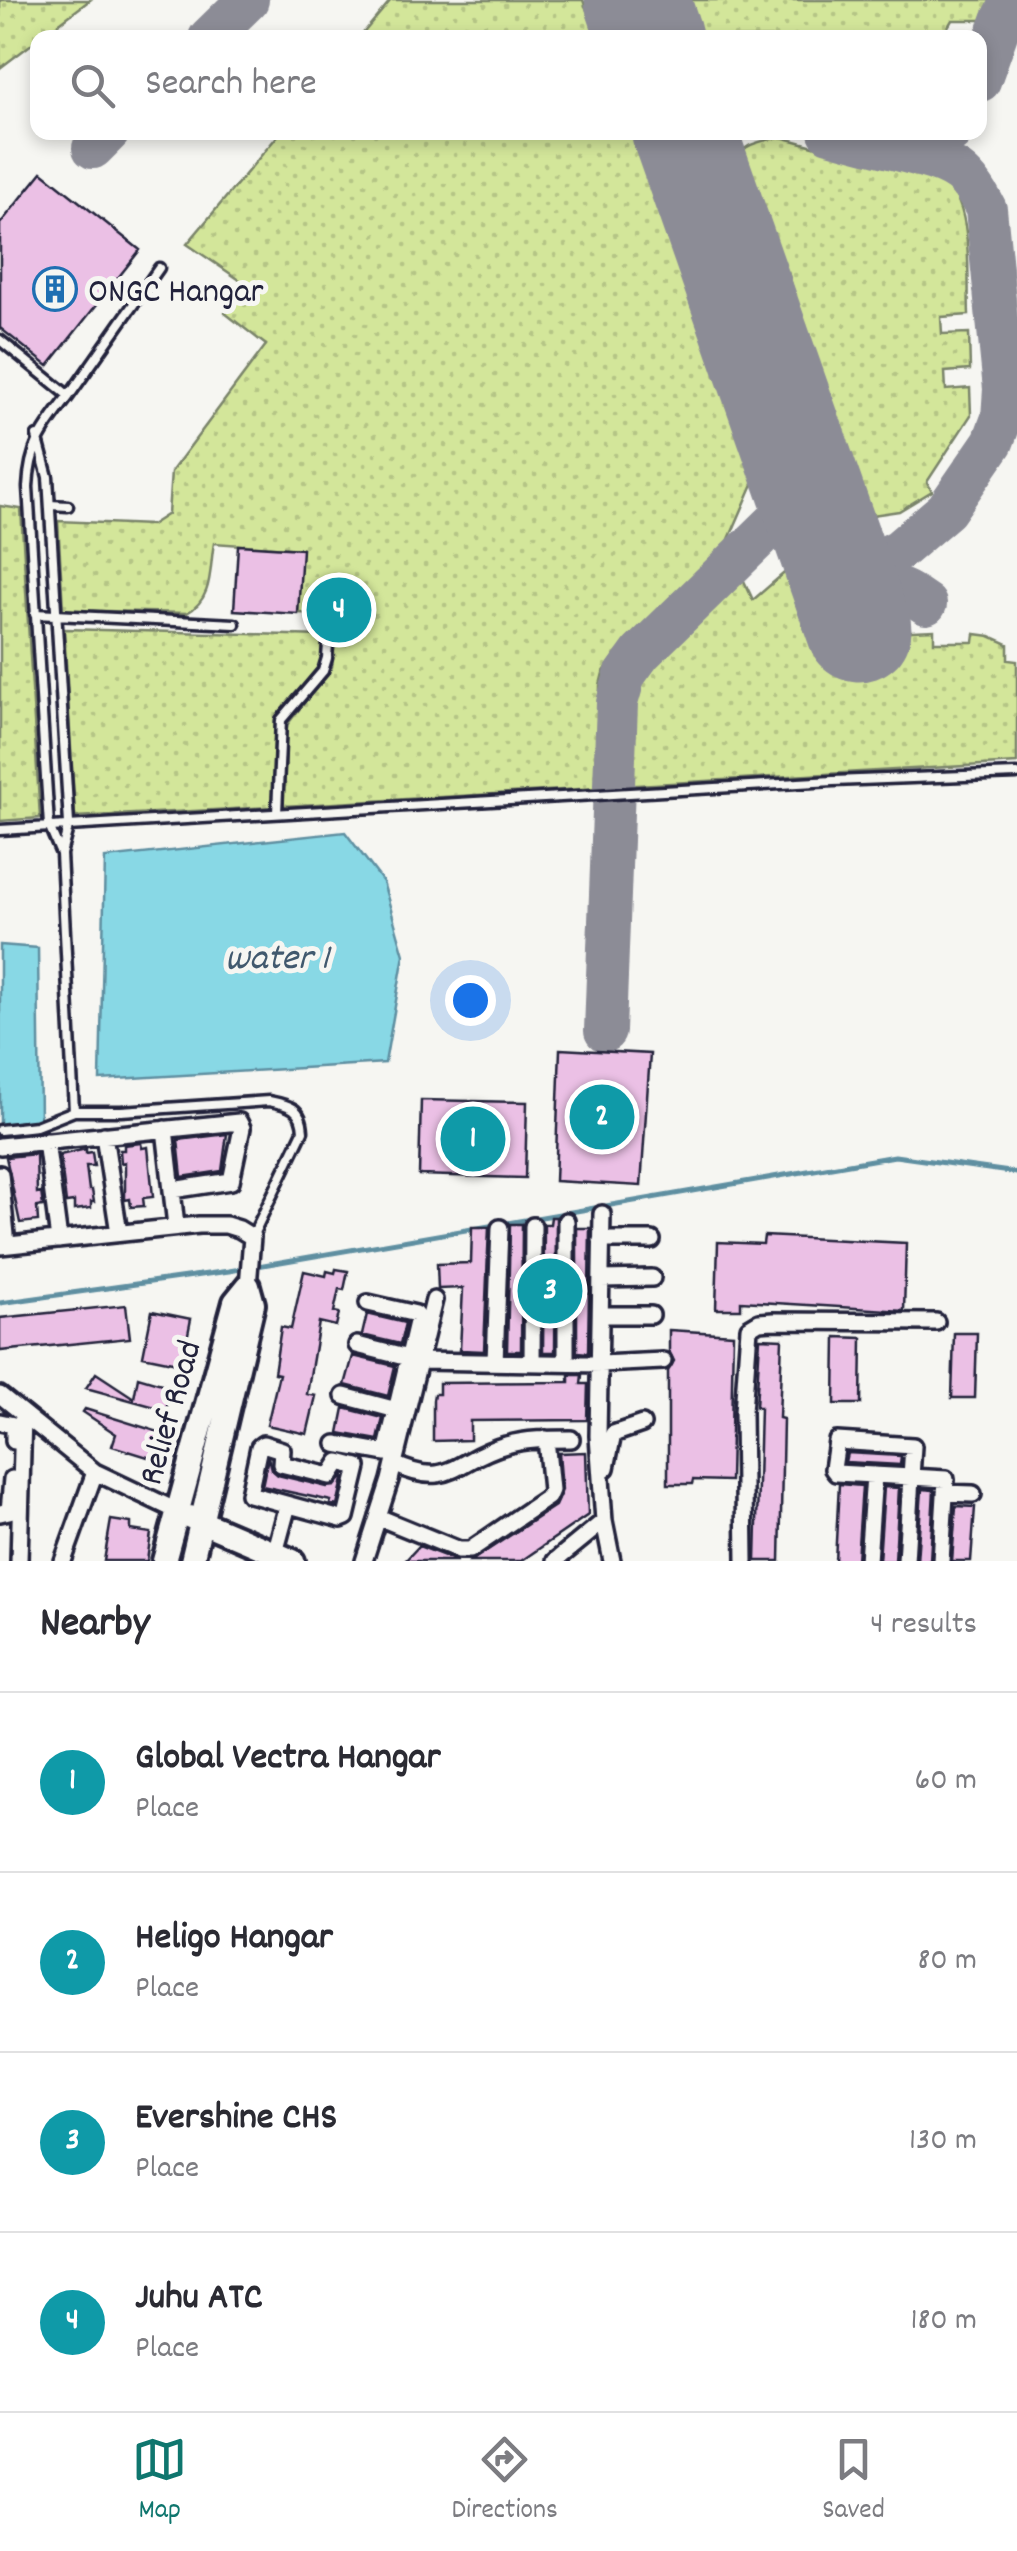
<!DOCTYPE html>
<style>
:root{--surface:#fff;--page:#f7f7f7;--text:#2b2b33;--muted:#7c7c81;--line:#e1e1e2;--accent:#0f766e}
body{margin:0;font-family:Dekko,sans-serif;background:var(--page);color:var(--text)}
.you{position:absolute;left:470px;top:1000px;width:35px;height:35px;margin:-25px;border:8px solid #fff;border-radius:50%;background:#1a73e8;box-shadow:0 0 0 15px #1a73e833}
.badge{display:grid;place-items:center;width:65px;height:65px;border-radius:50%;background:var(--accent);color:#fff;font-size:32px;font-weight:700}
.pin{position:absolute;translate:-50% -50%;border:5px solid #fff;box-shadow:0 2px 10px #0006}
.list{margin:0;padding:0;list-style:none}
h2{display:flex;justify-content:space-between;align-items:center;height:130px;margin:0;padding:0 40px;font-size:42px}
h2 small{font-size:32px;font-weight:400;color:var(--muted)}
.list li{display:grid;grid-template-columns:65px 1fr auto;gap:30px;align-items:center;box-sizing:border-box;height:180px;padding:0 40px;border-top:2px solid var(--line)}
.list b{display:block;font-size:38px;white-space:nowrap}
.list p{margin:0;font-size:32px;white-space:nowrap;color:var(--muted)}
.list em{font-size:32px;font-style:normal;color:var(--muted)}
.icon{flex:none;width:55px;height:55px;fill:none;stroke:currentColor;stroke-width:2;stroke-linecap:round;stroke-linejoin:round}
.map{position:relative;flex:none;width:1017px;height:1561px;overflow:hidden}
.search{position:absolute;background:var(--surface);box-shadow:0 5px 15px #0003;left:30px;right:30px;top:30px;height:110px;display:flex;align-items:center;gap:25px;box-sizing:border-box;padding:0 35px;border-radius:20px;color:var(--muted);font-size:38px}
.sheet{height:850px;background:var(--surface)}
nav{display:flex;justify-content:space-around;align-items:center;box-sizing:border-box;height:140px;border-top:2px solid var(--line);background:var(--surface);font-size:28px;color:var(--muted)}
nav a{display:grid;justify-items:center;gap:5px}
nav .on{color:var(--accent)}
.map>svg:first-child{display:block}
</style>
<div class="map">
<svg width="1017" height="1561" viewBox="0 0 1017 1561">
<defs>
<pattern id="grass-dots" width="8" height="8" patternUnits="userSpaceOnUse" patternTransform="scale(2.5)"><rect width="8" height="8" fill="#d3e69a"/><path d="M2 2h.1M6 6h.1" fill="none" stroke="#b5c586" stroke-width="1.8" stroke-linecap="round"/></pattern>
</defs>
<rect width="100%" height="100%" fill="#f6f6f2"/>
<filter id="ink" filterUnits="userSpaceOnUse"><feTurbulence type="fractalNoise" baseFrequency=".01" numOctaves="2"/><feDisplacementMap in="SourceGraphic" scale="20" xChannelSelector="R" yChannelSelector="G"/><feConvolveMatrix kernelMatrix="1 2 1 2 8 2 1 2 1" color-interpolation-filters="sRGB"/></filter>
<g filter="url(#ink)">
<path fill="url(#grass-dots)" stroke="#7a846a" stroke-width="2.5" d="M 0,0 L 90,0 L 0,68 Z
M 391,0 L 583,0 L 597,37 L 360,37 Z
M 672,0 L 995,0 L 984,20 L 952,20 L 942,37 L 686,38 Z
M 280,133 L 633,133 L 749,437 L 756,468 L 753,484 L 726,546 L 616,654 L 603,673 L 600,685 L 598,788 L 283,806 L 287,725 L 332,667 L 337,627 L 351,623 L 357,612 L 354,597 L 341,590 L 324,598 L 322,614 L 298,613 L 301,549 L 214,543 C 209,569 214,598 187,613 L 63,610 L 58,521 L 151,525 L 168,514 L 171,472 L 266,345 L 225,313 L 247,285 L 187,244 Z
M 781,137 L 941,181 C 975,198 967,280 969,315 L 941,317 L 942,334 L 969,333 L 970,370 L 945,372 L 946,390 L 970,388 L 971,415 L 927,482 L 932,491 L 899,511 L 866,516 L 853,508 L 788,308 L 795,296 L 788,272 L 770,264 L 736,172 C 734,144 758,142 781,137 Z
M 0,506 L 21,509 L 40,818 L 0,821 Z
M 797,562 L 830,654 L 890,632 L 934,630 L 934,642 L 974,642 L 975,634 L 990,636 L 1008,644 L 1008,660 L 1017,661 L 1017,763 L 619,786 L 627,690 L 644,659 L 739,570 L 753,600 Z
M 64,629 L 324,636 L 321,663 L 275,720 L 272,807 L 75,817 Z"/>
<path fill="#88d8e5" stroke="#5f8fa1" stroke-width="2.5" d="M 345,832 L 383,882 L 404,955 L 385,1063 L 100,1080 L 105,858 Z
M 0,945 L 38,948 L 40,1122 L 0,1124 Z"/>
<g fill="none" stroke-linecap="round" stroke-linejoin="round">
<path stroke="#5f8fa1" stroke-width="5" d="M 0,1303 L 229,1271 L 895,1156 L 1017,1173"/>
<path stroke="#8c8c96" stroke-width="42" d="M 209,38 L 248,0
M 980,81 L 1002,20 L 1013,0
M 829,132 L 920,156 L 952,132
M 93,148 L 109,132
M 693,159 L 702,132
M 842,579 L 899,550 L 946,510 L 993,442 L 1002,418 L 1004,389 L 986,209 C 968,174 957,166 920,156
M 842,579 C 875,579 899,584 926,604
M 605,1031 L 617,703 L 625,675 L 641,653 L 810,488"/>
<path stroke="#8c8c96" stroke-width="105" d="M 637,0 L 650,38
M 684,132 L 859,629"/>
</g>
<path fill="#ebc0e5" stroke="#22223b" stroke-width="2.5" d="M 42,172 L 140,250 L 48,366 L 0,328 L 0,224 Z
M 238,545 L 302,549 L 298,614 L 234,610 Z
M321 608a18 18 0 1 1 36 0a18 18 0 1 1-36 0Z
M 560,1049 L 650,1054 L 641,1186 L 555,1181 Z
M 421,1100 L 527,1102 L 525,1178 L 419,1175 Z
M 227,1134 L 222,1171 L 182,1177 L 178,1140 Z
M 141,1143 L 142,1148 L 148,1147 L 153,1197 L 143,1198 L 144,1206 L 131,1207 L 130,1199 L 125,1200 L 125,1162 L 121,1163 L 120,1150 L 124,1150 L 124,1145 Z
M 86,1149 L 86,1153 L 92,1152 L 94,1166 L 86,1166 L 89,1190 L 92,1190 L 94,1202 L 91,1202 L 91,1208 L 74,1210 L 74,1202 L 66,1203 L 60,1155 Z
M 36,1154 L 37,1193 L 41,1192 L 43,1206 L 37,1207 L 38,1221 L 20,1223 L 6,1157 Z
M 551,1217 L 556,1217 L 555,1352 L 543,1352 L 544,1224 L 550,1224 Z
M 510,1224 L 522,1224 L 521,1351 L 507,1351 Z
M 472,1227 L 489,1227 L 484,1351 L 460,1350 L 463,1288 L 438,1289 L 437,1264 L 471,1263 Z
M 577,1228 L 590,1228 L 588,1353 L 577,1352 Z
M 764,1236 L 906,1243 L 904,1311 L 741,1301 L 741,1309 L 716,1309 L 718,1242 L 763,1244 Z
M 336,1269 L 348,1271 L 344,1290 L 339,1289 L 334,1312 L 339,1313 L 336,1326 L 319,1322 L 307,1394 L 316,1396 L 307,1434 L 267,1425 L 279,1374 L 274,1373 L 281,1327 L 291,1329 L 304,1271 L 326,1276 L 327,1271 L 335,1273 Z
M 126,1305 L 130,1338 L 0,1351 L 0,1318 Z
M 152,1311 L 191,1319 L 182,1364 L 143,1356 Z
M 367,1314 L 405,1323 L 400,1344 L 362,1335 Z
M 669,1330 L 733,1334 L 730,1481 L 693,1480 L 692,1484 L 668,1484 L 668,1371 L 674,1361 L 669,1351 Z
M 954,1333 L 977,1333 L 975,1398 L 952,1398 Z
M 836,1337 L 862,1338 L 861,1404 L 835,1404 Z
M 760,1338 L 782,1339 L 779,1418 L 783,1419 L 780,1561 L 756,1561 L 760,1407 L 756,1407 Z
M 353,1356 L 395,1366 L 388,1396 L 345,1385 Z
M 96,1373 L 134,1398 L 138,1377 L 172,1387 L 166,1410 L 86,1388 Z
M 569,1375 L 582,1375 L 581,1384 L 588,1384 L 587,1420 L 470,1421 L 470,1440 L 433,1441 L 433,1400 L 434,1394 L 439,1394 L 439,1383 L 569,1382 Z
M 344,1408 L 383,1418 L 378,1440 L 339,1433 Z
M 85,1409 L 162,1433 L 154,1459 L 112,1446 L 116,1434 L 83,1412 Z
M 586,1452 L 588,1515 L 521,1561 L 471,1561 L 555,1506 L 562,1490 L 559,1453 Z
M 847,1453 L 901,1456 L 900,1465 L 845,1462 Z
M 268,1457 L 271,1469 L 278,1475 L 327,1487 L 335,1486 L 344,1475 L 337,1506 L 330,1504 L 331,1501 L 262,1486 Z
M 839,1484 L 862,1486 L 857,1561 L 835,1561 Z
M 884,1487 L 899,1488 L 895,1561 L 879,1561 Z
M 922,1489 L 934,1490 L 930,1561 L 917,1561 Z
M 956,1506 L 975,1507 L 971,1561 L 952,1561 Z
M 111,1520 L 131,1523 L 131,1530 L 151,1533 L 147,1561 L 104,1561 Z
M 419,1546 L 455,1560 L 457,1561 L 405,1561 Z"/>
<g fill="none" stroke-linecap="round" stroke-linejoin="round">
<g stroke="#22223b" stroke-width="15">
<path id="lane" d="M 0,340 L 69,396 C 44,429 30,444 28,487 L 49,826 L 61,854
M 69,396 L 159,268
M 37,436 L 48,477 L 69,824 L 61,854 L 74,1111 L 121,1111 L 269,1101 C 290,1105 302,1108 303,1131 L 252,1237
M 50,505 L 68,506
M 35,614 L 235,624
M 277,813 L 281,720 L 323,671 L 327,658 L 329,630
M 0,830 L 833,781 L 1017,774
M 0,1130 L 36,1126 L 74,1111"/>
</g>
<g stroke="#22223b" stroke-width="22">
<path id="street" d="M 165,1129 L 176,1226
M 104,1135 L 119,1233
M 46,1141 L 59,1240
M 0,1146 L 239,1122 L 242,1128 L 231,1181 L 172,1190
M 0,1174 L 7,1245
M 601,1240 L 652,1240
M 0,1246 L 199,1225 L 226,1225 L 239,1229 L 252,1237 L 248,1286
M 601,1279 L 652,1278
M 601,1315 L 651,1315
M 357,1345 L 420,1361 L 601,1364 L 663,1361
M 495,1362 L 500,1228
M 532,1363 L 533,1226
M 566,1363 L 566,1221
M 0,1395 L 95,1472 L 177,1511
M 344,1396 L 404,1412
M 0,1422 L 14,1425 L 14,1441
M 837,1441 L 913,1446 L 911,1477 L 836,1473 L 833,1469 Z
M 263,1444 L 282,1450 L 281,1464 L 330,1476 L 339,1462 L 358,1467 L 346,1517 L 341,1519 L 249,1494 L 259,1447 Z
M 336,1444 L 386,1453 L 418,1318 L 416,1314 L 368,1303
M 394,1464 C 451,1491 456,1458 506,1445 C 527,1439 549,1439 571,1439
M 606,1468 L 613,1434 L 642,1424
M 945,1493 L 973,1494
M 0,1513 L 9,1511 L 12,1479
M 378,1517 L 459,1550 L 470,1550 L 548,1497 L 551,1490 L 546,1439
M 604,1521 L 612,1561
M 275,1553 L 288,1505
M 19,1561 L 23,1415
M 63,1561 L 95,1472
M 364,1561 L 390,1480 L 434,1300
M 555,1561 L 604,1521 L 598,1436 L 602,1214
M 745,1561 L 743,1412 L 749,1328 L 759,1322 L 773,1321 L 936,1322
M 868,1561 L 874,1475
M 906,1561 L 911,1477 L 946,1479 L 941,1561"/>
</g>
<g stroke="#22223b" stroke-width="30">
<path id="secondary" d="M 190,1517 L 293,1561
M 164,1561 L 235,1302 L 248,1286
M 192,1561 L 253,1304 L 248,1286"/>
</g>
<use href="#lane" stroke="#f6f6f2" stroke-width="8"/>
<use href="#street" stroke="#f6f6f2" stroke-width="15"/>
<use href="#secondary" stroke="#f6f6f2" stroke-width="22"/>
</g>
</g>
<defs>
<g id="building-ring" transform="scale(2.25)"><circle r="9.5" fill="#f6f6f2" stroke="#1f6fb2" stroke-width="1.5"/><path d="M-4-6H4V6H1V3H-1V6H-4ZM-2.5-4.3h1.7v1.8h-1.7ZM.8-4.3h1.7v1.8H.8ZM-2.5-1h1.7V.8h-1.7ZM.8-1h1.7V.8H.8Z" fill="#1f6fb2"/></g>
</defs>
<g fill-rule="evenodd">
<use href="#building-ring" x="55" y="289"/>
</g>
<g text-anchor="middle" stroke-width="10" stroke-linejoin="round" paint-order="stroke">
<g font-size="35" fill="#22223b" stroke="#f6f6f2" text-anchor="start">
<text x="88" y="301">ONGC Hangar</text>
</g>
<g font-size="35" fill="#22223b" stroke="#f6f6f2">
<text transform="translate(168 1412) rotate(-74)" y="12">Relief Road</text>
</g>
<g font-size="38" font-style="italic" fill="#41596e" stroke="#f6f6f2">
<text x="277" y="968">water 1</text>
</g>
</g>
</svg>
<div class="you"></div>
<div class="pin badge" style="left:473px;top:1139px;background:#0f9aa8">1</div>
<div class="pin badge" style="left:602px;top:1117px;background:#0f9aa8">2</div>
<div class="pin badge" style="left:550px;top:1291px;background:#0f9aa8">3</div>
<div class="pin badge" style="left:339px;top:610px;background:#0f9aa8">4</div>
<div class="search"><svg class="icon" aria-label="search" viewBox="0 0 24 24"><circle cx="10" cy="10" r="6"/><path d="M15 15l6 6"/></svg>Search here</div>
</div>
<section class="sheet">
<h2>Nearby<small>4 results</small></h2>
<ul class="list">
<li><span class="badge" style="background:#0f9aa8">1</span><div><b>Global Vectra Hangar</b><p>Place</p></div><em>60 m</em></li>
<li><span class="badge" style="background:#0f9aa8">2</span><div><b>Heligo Hangar</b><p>Place</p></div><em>80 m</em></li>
<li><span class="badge" style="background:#0f9aa8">3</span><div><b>Evershine CHS</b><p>Place</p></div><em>130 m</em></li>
<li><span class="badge" style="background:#0f9aa8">4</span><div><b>Juhu ATC</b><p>Place</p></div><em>180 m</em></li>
</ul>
</section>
<nav>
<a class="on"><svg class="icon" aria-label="map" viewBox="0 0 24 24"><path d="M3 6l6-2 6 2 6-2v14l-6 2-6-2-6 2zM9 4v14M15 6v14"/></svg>Map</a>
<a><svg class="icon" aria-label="directions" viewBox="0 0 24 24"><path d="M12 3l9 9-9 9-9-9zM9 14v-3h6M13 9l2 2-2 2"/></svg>Directions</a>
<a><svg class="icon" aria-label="saved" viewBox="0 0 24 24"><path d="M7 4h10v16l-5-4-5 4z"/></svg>Saved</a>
</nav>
